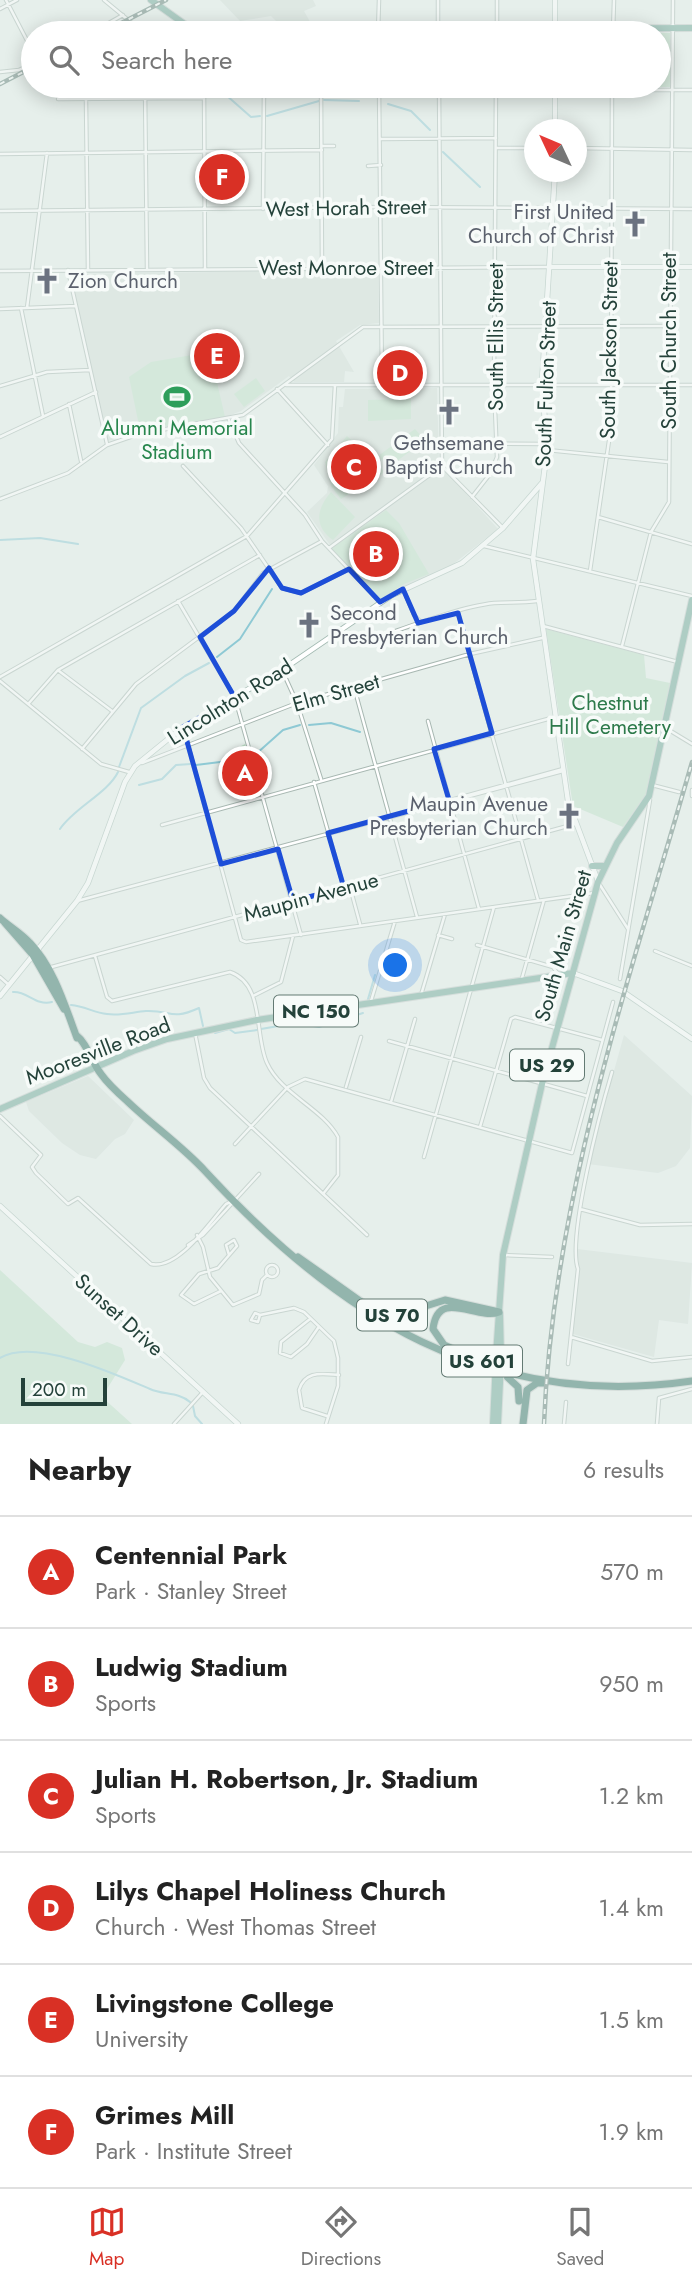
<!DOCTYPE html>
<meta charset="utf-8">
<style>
:root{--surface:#fff;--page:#f2f2f2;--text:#222;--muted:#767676;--line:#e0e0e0;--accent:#d93025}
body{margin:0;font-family:Jost,sans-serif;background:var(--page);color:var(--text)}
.compass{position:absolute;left:524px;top:119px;width:63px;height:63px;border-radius:50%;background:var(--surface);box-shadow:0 4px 18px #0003;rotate:314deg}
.scale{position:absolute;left:21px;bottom:18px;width:86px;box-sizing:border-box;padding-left:7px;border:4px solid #24423a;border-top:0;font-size:19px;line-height:24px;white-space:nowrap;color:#24423a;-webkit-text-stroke:5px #f7fbf9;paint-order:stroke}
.you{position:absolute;left:396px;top:966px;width:24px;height:24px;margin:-18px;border:5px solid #fff;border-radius:50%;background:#1a73e8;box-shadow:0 0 0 10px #1a73e833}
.badge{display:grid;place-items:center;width:46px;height:46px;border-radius:50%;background:var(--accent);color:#fff;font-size:23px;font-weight:700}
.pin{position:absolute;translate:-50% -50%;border:4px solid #fff;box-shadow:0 2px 7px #0006}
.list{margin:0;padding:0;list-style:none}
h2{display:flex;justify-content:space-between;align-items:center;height:91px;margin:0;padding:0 28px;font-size:30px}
h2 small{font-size:23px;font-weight:400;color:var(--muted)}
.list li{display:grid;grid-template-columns:46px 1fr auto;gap:21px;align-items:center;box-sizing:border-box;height:112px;padding:0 28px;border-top:2px solid var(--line)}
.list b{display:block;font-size:26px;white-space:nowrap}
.list p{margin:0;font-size:23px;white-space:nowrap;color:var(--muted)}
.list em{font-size:23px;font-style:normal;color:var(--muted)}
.icon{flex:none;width:38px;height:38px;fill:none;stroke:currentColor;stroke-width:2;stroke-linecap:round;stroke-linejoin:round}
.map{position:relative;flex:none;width:692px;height:1424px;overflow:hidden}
.search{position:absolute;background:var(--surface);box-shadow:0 4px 18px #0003;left:21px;right:21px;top:21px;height:77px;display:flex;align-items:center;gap:18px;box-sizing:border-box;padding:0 24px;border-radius:38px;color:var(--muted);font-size:26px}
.sheet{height:763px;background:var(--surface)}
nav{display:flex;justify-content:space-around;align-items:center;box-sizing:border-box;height:98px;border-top:2px solid var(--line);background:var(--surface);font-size:19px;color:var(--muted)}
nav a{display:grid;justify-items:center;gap:4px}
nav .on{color:var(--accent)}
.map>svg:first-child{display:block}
</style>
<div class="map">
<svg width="692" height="1424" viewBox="0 0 692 1424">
<rect width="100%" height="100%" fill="#e6efeb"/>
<path fill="#d4dfda" d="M 220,0 L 313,0 L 316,6 L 304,11 L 314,29 L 288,33 L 271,16 L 240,21 Z
M 378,270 L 379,323 L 360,325 L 336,341 L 354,372 L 345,371 L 344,382 L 294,382 L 289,376 L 241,411 L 228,416 L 107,441 L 71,274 Z
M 437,388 L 439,464 L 498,529 L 452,565 L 381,598 L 340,551 L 330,545 L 307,512 L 327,493 L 328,486 L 314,465 L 338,433 L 339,407 L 343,407 L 345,389 Z
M 624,1035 L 692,1096 L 690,1148 L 676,1166 L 658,1173 L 588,1164 Z
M 88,1076 L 134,1120 L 125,1134 L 115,1139 L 96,1159 L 80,1155 L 62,1143 L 29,1111 L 26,1102 Z
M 577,1249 L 692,1263 L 688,1324 L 659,1320 L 654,1357 L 573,1334 L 579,1267 Z"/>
<path fill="#bfe0c8" d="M 614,32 L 670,33 L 670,87 L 614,87 L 659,86 L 659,33 Z
M 210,352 L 225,417 L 140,430 L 129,377 L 151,362 Z
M 256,378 L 265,391 L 244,407 L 234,394 Z
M 411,399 L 411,419 L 368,421 L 368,400 Z
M 415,429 L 425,440 L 389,467 L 378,456 Z
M 347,436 L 385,472 L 341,499 L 331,486 L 325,462 Z
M 331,492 L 355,517 L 333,540 C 313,526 317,508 331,492 Z
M 386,510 L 399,523 L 429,574 L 404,584 L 380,599 L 331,549 Z
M 546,629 L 644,655 L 646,678 L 670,683 L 646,794 L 623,827 L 573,806 Z
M 245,744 L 259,792 L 246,796 L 228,753 Z
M 0,1270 L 78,1342 L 95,1347 L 107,1342 L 122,1348 L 125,1360 L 102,1397 L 132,1424 L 0,1424 Z"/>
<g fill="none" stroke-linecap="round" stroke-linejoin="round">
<path stroke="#8ec9d4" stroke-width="2" d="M 208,90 L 226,95 L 251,117 L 260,116
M 324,100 L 359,101
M 388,104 L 411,111 L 430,130
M 267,116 L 319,101
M 443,152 L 480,187
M 0,540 L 40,538 L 78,544
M 217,657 L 240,639 L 272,589
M 309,725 L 331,723 L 360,732
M 256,754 L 283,730 L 300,725
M 196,765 L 244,759
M 119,767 L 141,708 L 185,676 L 209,663
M 139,785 L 162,779 L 176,765 L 191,764
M 60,829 C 74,808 108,793 118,772
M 13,992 C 28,991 35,1006 52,1002
M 368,999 L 375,975
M 71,1005 C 85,1006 94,1013 107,1014 C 121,1016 133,1012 146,1011 C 172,1010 170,1021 199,1008 L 203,1026
M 261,1029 L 296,1023 L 319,1027 L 363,1013
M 215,1033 L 229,1029 L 235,1033 L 257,1030
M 0,1358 C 34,1337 115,1374 150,1389 C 163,1395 179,1392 190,1402
M 193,1406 L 195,1416 L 202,1424"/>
<g stroke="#a8b8b2" stroke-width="4.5">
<path id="street" d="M 6,0 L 33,52
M 104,0 L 144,33
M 438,0 L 438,33
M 0,9 L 17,0
M 91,33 L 123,15
M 378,33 L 379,0
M 497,33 L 497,0
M 613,33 L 614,0
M 0,72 L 19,70 L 33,63
M 145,86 L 147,268
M 204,86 L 205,268
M 303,86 L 439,86
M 321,86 L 322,267
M 379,86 L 382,383
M 439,86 L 442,466
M 496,90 L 692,90
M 58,99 L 204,98
M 86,100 L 88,270
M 381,139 L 496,138
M 322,146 L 334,146
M 496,148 L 534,148
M 576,148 L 692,150
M 0,154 L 322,150
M 368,166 L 381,165
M 263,209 L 264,89 L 276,86
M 0,211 L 383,207 L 692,209
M 68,270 L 107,444
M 0,271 L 548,267
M 21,308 L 43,416
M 27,308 L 47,153
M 0,309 L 76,306
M 286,385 L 692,385
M 0,386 L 47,372 L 90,370
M 277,389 L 328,445
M 69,404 L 81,461
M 229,420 L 239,443 L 305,515 L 322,541 L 380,602
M 0,437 L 96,392
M 442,443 L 547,444
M 547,450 L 668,462
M 183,466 L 241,528 L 282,588 L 301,593 L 349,569
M 442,466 L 503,528
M 472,497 L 490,474 L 497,457 L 494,385 L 496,86
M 0,499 L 68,473 L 107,445 L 139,434 L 243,415 L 363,327 L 668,326
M 598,517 L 692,544
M 484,546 L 692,596
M 329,548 L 442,466
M 590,571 L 611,427 L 612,86
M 404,591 L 414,615 L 421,622
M 178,601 L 235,698 L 301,935
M 458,613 L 538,900
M 543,626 L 678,662
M 393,632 C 421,622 465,606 494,603 C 508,602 522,603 537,601
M 622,646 L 651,532 L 669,502 L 673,0
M 282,670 L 297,703 L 321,779
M 59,671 L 112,711
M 0,677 L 247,536 L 332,439 L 335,385
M 0,681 L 101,764 L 129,772
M 354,687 L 417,917
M 29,703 L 58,670 L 260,555
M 428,721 L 479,909
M 183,727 L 241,940 L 246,942 L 594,893
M 664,727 L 692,744
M 82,749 L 136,684 L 234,611 L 263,573 L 322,541
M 142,763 L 297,703 L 470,654 L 542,638
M 314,782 L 344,888
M 652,785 L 679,792
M 692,790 L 692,796
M 162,825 L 555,717
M 335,832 L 563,769
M 600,885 L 628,929
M 350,887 L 360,924
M 77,901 L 563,771
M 438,935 L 452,939
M 477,945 L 553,967 L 558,974
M 655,951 L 692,966
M 95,956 L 107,997 L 112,1001 L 230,972 C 265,984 254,1035 267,1063 C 281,1094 322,1108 338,1137 L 338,1175 L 323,1194
M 48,968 L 575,824
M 0,977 L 9,985
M 522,978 L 544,900
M 620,979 L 650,800
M 421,995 L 445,914
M 253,996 L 281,982 L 293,936
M 371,1001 L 395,921
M 195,1033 L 204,1078 L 210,1088 L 367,1235
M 389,1041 L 587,1096
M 346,1087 L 361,1037
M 391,1102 L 415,1019
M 0,1116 L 41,1155 L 32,1167 L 36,1173 L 68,1204 L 78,1198 L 151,1264 C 178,1270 209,1223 226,1204 L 233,1201
M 480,1127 L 511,1019 L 515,1017 L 602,1040
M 235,1144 L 288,1087 L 305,1079 L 572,1153 L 613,1002
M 424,1157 L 494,907
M 580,1209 L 640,1225 L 692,1224
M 197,1235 L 203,1247 L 210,1277 L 233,1305 L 259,1294 L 262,1280 L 267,1275
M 188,1245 L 203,1235 L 259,1174
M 503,1255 L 552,1257
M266 1271a6 6 0 1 1 12 0a6 6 0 1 1-12 0Z
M 221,1291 L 194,1304 L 181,1295 L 199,1274 L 218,1268 L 237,1246 L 234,1240 L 226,1245 L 229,1255
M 260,1315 L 258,1322 L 251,1320 L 255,1313 L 260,1315 L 294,1308 L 304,1312 L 334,1341 L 338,1358 L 338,1386 L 326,1424
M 310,1319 L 281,1342 L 280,1353 L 291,1357 L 307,1344 L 318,1328
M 571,1337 L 652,1361 L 692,1357
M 568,1364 L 578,1269 C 567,1237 601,1109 612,1072
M 327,1416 L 302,1408 L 299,1390 C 305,1370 322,1374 339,1375
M 174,1424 L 203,1392
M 564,1424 L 566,1402
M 657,1424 L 659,1398 L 692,1389"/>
</g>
<g stroke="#a4bbb3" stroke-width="6">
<path id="secondary" d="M 555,0 L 555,33
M 555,130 L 555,86
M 555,172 L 542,382 L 547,450 L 533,559 L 568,801 L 598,881
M 551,267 L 692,267
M 573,973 L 622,991 L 692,1039
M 0,996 L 77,901 L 88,883 L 125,782 L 135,766 L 183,727 L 282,670 L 392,595 L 462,563 L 503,528 L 542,483
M 0,1206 L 238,1424"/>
</g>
<g stroke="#c2cac8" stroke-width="8">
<path id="primary" d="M 151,0 L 197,33
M 313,33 L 365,25 L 497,29 L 692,28
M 592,866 L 605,866
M 0,1109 L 133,1051 L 167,1039 L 257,1020 L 573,973
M 500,1314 L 501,1355
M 496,1355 L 503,1255 L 542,1084 L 598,882 L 617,843 L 649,796 L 692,600
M 493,1424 L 495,1381
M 498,1424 L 500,1382"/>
</g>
<g stroke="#c2cac8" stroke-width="9">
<path id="highway" d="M 0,918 C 10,927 21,933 30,943 C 54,968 65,1006 77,1038
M 5,923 L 33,955 L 64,1009
M 76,1035 C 87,1043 92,1063 101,1074 C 108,1084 118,1093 127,1101 C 152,1125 182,1146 205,1171 C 338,1316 487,1411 692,1381
M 298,1257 L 370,1308 L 385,1314 L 400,1314 L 445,1300 L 499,1312
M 471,1357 L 444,1345 L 433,1329 C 438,1287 477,1321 499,1312
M 504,1374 L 518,1387 L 519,1401
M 523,1424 L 527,1390 L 537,1383 L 545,1383"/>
</g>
<use href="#street" stroke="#fff" stroke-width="2.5"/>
<use href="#secondary" stroke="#fff" stroke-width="4.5"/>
<use href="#primary" stroke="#6aa596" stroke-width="6"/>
<use href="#highway" stroke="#2f6f62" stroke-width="7"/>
<g stroke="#5f7d75" stroke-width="4.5">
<path id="rail" d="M 102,33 L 166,0
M 0,84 L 33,67
M 544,1424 C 553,1197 630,978 692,762"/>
</g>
<use href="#rail" stroke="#f7fbf9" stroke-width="2" stroke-dasharray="5" stroke-linecap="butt"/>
<g stroke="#c2cac8" stroke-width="8" stroke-linecap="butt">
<path id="primary-bridge" d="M 495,1381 L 496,1355
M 500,1382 L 501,1355"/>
</g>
<use href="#primary-bridge" stroke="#6aa596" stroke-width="6"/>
</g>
<path d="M0 0H692V1424H0ZM 269,568 L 282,588 L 301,593 L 349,569 L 380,602 L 403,589 L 418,623 L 458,613 L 492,733 L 434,749 L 449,800 L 328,833 L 344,888 L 293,901 L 278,849 L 221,864 L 183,727 L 235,698 L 200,637 L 234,611 Z" fill="#e6efeb" fill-opacity=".55" fill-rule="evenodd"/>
<path fill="none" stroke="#1d4ed8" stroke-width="5" stroke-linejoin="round" d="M 269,568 L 282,588 L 301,593 L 349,569 L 380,602 L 403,589 L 418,623 L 458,613 L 492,733 L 434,749 L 449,800 L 328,833 L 344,888 L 293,901 L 278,849 L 221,864 L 183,727 L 235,698 L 200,637 L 234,611 Z"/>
<defs>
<g id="church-bare" transform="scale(2.1)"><path d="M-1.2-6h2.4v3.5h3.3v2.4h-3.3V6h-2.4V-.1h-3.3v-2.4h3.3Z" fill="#6b7280" stroke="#f7fbf9" stroke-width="2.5" paint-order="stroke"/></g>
<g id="stadium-bare" transform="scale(2.1)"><path d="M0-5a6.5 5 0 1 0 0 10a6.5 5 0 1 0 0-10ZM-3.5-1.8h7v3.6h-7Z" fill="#2e9e5b" stroke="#f7fbf9" stroke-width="2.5" paint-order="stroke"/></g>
</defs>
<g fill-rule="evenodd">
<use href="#church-bare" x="635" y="224"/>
<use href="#church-bare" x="47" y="281"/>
<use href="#stadium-bare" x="177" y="397"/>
<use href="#church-bare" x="449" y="412"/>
<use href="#church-bare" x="309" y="625"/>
<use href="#church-bare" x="569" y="816"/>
</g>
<g text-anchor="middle" stroke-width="7" stroke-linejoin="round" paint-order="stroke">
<g fill="#f7fbf9" stroke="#637a73" stroke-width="2">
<rect x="274" y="995.5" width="84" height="31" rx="5"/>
<rect x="510" y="1049.5" width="74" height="31" rx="5"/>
<rect x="357" y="1299.5" width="70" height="31" rx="5"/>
<rect x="442" y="1345.5" width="80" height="31" rx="5"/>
</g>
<g font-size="19" font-weight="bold" fill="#24423a">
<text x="316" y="1018">NC 150</text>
<text x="547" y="1072">US 29</text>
<text x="392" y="1322">US 70</text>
<text x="482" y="1368">US 601</text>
</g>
<g font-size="21" fill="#24423a" stroke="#f7fbf9">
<text transform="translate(346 208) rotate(-1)" y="7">West Horah Street</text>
<text x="346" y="275">West Monroe Street</text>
<text transform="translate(496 337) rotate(-90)" y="7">South Ellis Street</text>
<text transform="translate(669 341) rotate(-90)" y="7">South Church Street</text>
<text transform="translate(609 350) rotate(-89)" y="7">South Jackson Street</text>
<text transform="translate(546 384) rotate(-88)" y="7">South Fulton Street</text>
<text transform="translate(336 693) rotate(-16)" y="7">Elm Street</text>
<text transform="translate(230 702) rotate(-32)" y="7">Lincolnton Road</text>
<text transform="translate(311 897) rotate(-15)" y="7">Maupin Avenue</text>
<text transform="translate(563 946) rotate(-74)" y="7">South Main Street</text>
<text transform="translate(98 1051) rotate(-21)" y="7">Mooresville Road</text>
<text transform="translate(119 1315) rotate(42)" y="7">Sunset Drive</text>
</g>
<g font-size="21" fill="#5b616d" stroke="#f7fbf9" text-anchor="end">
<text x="614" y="219">First United<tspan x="614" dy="24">Church of Christ</tspan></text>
<text x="68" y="288" text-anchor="start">Zion Church</text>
<text x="449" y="450" text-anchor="middle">Gethsemane<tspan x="449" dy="24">Baptist Church</tspan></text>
<text x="330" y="620" text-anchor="start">Second<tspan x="330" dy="24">Presbyterian Church</tspan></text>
<text x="548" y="811">Maupin Avenue<tspan x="548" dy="24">Presbyterian Church</tspan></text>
</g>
<g font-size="21" fill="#27864d" stroke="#f7fbf9">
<text x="177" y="435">Alumni Memorial<tspan x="177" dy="24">Stadium</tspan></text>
</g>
<g font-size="21" fill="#2d7a4b" stroke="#f7fbf9">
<text x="610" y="710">Chestnut<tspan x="610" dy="24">Hill Cemetery</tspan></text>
</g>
</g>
</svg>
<svg class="compass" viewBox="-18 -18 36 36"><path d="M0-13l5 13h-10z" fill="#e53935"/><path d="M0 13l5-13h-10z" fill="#767676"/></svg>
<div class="scale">200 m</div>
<div class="you"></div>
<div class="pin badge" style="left:245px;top:773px">A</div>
<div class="pin badge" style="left:376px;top:554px">B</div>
<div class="pin badge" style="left:354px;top:467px">C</div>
<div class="pin badge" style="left:400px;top:373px">D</div>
<div class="pin badge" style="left:217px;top:356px">E</div>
<div class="pin badge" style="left:222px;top:177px">F</div>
<div class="search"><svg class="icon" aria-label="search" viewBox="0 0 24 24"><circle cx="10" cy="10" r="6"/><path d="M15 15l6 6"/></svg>Search here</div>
</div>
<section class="sheet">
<h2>Nearby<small>6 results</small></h2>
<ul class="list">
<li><span class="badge">A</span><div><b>Centennial Park</b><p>Park · Stanley Street</p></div><em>570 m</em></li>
<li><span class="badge">B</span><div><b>Ludwig Stadium</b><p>Sports</p></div><em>950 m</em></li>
<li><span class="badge">C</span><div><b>Julian H. Robertson, Jr. Stadium</b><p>Sports</p></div><em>1.2 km</em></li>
<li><span class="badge">D</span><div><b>Lilys Chapel Holiness Church</b><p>Church · West Thomas Street</p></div><em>1.4 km</em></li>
<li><span class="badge">E</span><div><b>Livingstone College</b><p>University</p></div><em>1.5 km</em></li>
<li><span class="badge">F</span><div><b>Grimes Mill</b><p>Park · Institute Street</p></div><em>1.9 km</em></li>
</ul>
</section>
<nav>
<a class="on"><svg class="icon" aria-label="map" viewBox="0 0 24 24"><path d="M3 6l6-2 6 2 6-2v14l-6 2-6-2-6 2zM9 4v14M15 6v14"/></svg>Map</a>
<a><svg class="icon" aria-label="directions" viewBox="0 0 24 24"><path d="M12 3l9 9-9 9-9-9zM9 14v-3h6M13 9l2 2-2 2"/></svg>Directions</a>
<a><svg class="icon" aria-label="saved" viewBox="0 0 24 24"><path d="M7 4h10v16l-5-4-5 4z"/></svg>Saved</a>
</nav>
